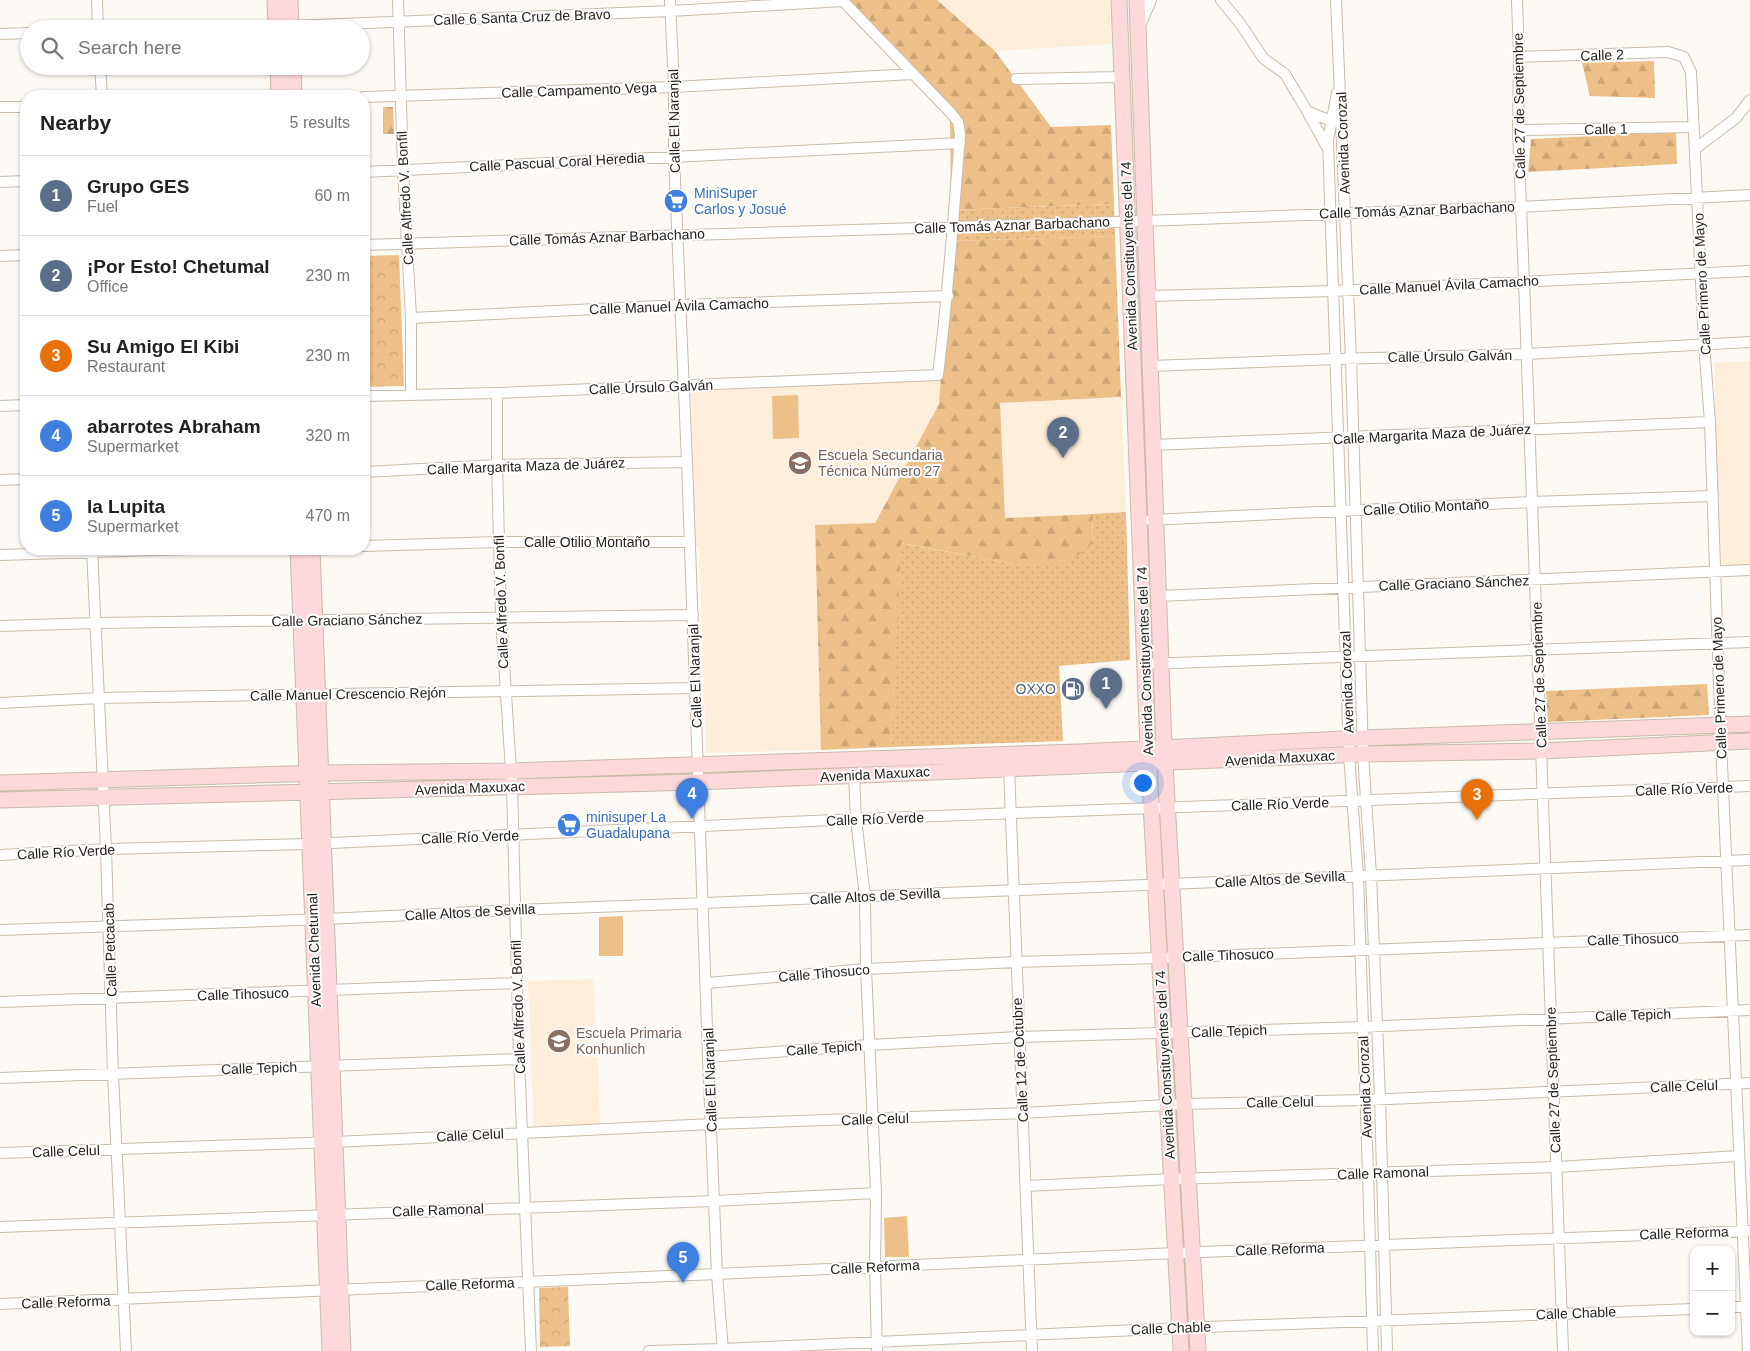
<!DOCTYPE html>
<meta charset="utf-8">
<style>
:root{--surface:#fff;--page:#f2f2f2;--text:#222;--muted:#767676;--line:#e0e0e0;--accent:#7c3aed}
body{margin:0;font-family:Arial,sans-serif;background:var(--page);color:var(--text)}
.controls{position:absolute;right:15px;bottom:15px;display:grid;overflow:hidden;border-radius:10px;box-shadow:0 1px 4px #0004}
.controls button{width:45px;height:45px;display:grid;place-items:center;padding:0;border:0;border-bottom:1px solid var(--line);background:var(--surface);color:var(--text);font:25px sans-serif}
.you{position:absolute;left:1142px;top:782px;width:18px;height:18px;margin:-12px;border:4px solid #fff;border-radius:50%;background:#1a73e8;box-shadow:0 0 0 8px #1a73e833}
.badge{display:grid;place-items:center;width:32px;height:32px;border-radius:50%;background:var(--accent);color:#fff;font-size:16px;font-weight:700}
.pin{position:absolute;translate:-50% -41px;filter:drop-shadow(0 1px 2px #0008)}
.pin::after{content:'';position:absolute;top:26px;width:18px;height:15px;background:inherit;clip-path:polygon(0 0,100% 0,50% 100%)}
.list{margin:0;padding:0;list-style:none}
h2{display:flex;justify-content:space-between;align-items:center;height:65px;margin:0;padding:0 20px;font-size:21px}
h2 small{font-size:16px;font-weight:400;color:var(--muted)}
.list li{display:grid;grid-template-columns:32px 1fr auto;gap:15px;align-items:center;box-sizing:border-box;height:80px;padding:0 20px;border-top:1px solid var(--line)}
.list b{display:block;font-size:19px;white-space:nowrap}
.list p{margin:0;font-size:16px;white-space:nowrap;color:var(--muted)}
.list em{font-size:16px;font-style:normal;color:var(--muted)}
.icon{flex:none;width:28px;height:28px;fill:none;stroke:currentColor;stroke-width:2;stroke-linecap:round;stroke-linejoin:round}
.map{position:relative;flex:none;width:1750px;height:1351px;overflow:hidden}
.search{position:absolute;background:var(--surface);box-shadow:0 1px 4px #0004;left:20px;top:20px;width:350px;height:55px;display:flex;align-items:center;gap:12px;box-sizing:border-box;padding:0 18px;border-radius:28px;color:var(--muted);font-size:19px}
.panel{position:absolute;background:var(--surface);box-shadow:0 1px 4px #0004;left:20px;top:90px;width:350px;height:465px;border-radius:20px}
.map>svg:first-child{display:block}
</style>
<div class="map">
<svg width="1750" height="1351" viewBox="0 0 1750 1351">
<defs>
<pattern id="grass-dots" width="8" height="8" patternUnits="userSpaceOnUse" patternTransform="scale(1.25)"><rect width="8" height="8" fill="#edc089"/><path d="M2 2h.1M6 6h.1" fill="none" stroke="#cba576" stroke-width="1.8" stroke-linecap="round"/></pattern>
<pattern id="forest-firs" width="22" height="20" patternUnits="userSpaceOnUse" patternTransform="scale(1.25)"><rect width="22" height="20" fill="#edc089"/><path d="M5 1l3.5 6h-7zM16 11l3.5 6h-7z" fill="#cba576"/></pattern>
<pattern id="park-crowns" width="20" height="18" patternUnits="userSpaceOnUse" patternTransform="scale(1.25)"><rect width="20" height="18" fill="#edc089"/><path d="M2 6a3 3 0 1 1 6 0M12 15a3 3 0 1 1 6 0" fill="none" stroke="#cba576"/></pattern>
</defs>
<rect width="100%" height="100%" fill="#fdfaf6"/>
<path fill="#ffeeda" d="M 937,0 L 1110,0 L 1111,44 L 995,51 Z
M 1750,361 L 1750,567 L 1720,568 L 1714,363 Z
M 941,380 L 939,404 L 874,523 L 815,526 L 821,750 L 706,753 L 699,547 L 695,546 L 691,391 Z
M 1121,397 L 1126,512 L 1005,518 L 1000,403 Z
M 593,979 L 595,1026 L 587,1026 L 588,1057 L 598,1057 L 600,1126 L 534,1128 L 528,981 Z"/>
<path fill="url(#grass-dots)" d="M 1114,204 L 1115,236 L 951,241 L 951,210 Z
M 1126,512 L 1130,660 L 1059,666 L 1063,741 L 891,747 L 900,543 L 1014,564 L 1092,544 L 1093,514 Z"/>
<path fill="url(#forest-firs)" d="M 837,0 L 937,0 L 995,51 L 1051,127 L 1111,125 L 1114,204 L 951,210 L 950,118 Z
M 1654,61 L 1655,98 L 1590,96 L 1582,63 Z
M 383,107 L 393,107 L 394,134 L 383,134 Z
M 1676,132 L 1677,164 L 1528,172 L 1531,139 Z
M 1115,236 L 1121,397 L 1000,403 L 1005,518 L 1093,514 L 1092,544 L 1068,563 L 1014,564 L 901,543 L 891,747 L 821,750 L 815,525 L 875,523 L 939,404 L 951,241 Z
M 1707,684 L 1709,715 L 1548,722 L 1546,691 Z"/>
<path fill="url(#park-crowns)" d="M 399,255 L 404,386 L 364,387 L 364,256 Z
M 568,1287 L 570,1346 L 540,1347 L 539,1288 Z"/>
<path fill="#edc089" d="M 798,395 L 799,438 L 773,439 L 772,396 Z
M 623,916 L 623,956 L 599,956 L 599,917 Z
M 907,1216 L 909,1257 L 885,1257 L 884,1218 Z"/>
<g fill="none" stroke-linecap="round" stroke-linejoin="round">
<g stroke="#cbbba9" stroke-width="12">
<path id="minor" d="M 97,0 L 98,29
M 398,0 L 403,170 L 411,318 L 411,395
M 670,0 L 674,87 L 674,157 L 687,462 L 708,1057 L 717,1274 L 723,1351
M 1221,0 L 1242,26 L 1263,58 L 1285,74 L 1307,111 L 1331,121 L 1336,121
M 1336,0 L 1351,359 L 1363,754 L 1371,875 L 1380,1098 L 1387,1351
M 1517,0 L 1519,57 L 1518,130 L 1524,281 L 1563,1351
M 291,26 L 671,11 L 843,1
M 181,29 L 276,26
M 0,34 L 29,33
M 1519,57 L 1668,52 L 1684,57 L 1691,72 L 1704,344 L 1710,422 L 1721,742 L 1748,1351
M 100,66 L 102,96
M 1016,79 L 1122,77
M 1337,93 L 1328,140 L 1349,755 L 1358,876 L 1368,1174 L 1373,1351
M 364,97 L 674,87 L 913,74
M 0,107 L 26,107
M 1307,111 L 1327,147
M 1518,130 L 1694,127
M 1695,149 L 1736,118 L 1750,100
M 364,172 L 960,143
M 0,182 L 26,181
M 364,245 L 1145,221 L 1520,207 L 1750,195
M 0,256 L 26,255
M 1148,296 L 1334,291 L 1750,271
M 411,318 L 680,305 L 948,296
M 1151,366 L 1336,359 L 1527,354 L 1750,342
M 497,393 L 497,465 L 501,617 L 512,786 L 519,1059 L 531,1351
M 364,396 L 497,393 L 938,375 C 948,295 954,215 960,134 L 958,122 L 951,113 L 842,0
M 0,406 L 26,405
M 1153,445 L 1710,422
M 364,472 L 497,465 L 687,462
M 0,480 L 26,479
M 1150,520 L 1532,502 L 1713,496
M 364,546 L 499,542 L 690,542
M 92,549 L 106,849 L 113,1074 L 126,1351
M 0,555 L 186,549
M 1159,596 L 1750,570
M 0,626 L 96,623 L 693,615
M 1145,664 L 1750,642
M 0,703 L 99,698 L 695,688
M 1009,768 L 1032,1351
M 854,775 L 856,819 L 865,897 L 866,969 L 876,1193 L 875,1266 L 877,1351
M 0,855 L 106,849 L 310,844 L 856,819 L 1750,786
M 0,930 L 327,919 L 516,910 L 704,903 L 1750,860
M 707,983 L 866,969 L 1016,962 L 1159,958 L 1750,935
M 0,1002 L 517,983
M 708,1057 L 869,1045 L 1019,1037 L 1363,1027 L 1750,1010
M 0,1078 L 519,1059
M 0,1153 L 335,1142 L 712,1124 L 1023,1113 L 1184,1104 L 1366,1100 L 1750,1083
M 1026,1186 L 1172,1179 L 1557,1167 L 1739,1156
M 0,1227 L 714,1201 L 876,1193
M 0,1304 L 717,1274 L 1176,1253 L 1750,1231
M 1731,1307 L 1750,1307
M 649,1351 L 723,1349 L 1180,1328 L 1694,1309"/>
</g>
<g stroke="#cbbba9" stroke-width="16">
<path id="tertiary" d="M 1138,25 L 1149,0"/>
</g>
<g stroke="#cbbba9" stroke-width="17">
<path id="secondary" d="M 275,0 L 276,29
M 290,0 L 291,29
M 1119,0 L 1148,749 L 1181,1351
M 1137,0 L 1164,747 L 1198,1351
M 278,66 L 279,96
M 293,66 L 294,96
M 298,549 L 330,1351
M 312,549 L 343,1351
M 0,783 L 322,773 L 510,771 L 1079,752 L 1363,738 L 1750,724
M 0,800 L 698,782 L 1363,754 L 1541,751 L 1750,741"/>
</g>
<use href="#minor" stroke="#fff" stroke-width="10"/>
<use href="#tertiary" stroke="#fff" stroke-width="14"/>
<use href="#secondary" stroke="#fdd9dc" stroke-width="15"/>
</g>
<defs>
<g id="supermarket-disc" transform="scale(1.25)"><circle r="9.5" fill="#3f7fe0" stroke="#fff"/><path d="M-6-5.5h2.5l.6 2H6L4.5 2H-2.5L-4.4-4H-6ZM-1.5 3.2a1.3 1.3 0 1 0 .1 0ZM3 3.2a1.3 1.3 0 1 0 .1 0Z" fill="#fff"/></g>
<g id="school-disc" transform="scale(1.25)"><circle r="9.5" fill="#8d6e63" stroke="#fff"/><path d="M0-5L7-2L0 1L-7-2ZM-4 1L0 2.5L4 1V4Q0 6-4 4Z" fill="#fff"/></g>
<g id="fuel-disc" transform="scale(1.25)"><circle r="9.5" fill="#5c6f8a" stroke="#fff"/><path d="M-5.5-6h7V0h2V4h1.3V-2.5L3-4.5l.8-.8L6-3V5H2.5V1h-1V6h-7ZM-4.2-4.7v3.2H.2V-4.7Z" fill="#fff"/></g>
</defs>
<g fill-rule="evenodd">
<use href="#supermarket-disc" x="676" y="201"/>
<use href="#school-disc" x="800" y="463"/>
<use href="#fuel-disc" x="1073" y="689"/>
<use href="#supermarket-disc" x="569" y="825"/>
<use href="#school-disc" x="559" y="1041"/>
</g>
<g text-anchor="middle" stroke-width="4" stroke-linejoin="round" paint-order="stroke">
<g font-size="14" fill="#27221b" stroke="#fff">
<text transform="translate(522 17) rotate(-2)" y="5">Calle 6 Santa Cruz de Bravo</text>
<text transform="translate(1602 55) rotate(-2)" y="5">Calle 2</text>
<text transform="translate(579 90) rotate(-2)" y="5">Calle Campamento Vega</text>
<text transform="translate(1519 106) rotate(-91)" y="5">Calle 27 de Septiembre</text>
<text transform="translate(674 121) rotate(-91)" y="5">Calle El Naranjal</text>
<text transform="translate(1606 129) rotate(-1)" y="5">Calle 1</text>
<text transform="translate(1343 143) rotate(-92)" y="5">Avenida Corozal</text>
<text transform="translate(557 162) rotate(-3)" y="5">Calle Pascual Coral Heredia</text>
<text transform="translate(405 198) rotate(-93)" y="5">Calle Alfredo V. Bonfil</text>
<text transform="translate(1417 210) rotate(-2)" y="5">Calle Tomás Aznar Barbachano</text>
<text transform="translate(1012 225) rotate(-2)" y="5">Calle Tomás Aznar Barbachano</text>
<text transform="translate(607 237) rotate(-2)" y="5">Calle Tomás Aznar Barbachano</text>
<text transform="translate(1129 256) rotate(-92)" y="5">Avenida Constituyentes del 74</text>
<text transform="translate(1702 284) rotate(-93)" y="5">Calle Primero de Mayo</text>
<text transform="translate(1449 285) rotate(-3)" y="5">Calle Manuel Ávila Camacho</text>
<text transform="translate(679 306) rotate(-2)" y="5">Calle Manuel Ávila Camacho</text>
<text transform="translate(1450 356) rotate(-1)" y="5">Calle Úrsulo Galván</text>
<text transform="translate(651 387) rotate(-2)" y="5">Calle Úrsulo Galván</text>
<text transform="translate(1432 434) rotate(-3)" y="5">Calle Margarita Maza de Juárez</text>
<text transform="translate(526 466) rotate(-2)" y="5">Calle Margarita Maza de Juárez</text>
<text transform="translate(1426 507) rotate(-3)" y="5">Calle Otilio Montaño</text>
<text x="587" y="547">Calle Otilio Montaño</text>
<text transform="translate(1454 583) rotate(-2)" y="5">Calle Graciano Sánchez</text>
<text transform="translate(501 602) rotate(-92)" y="5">Calle Alfredo V. Bonfil</text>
<text transform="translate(347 620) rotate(-1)" y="5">Calle Graciano Sánchez</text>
<text transform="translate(1145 661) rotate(-92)" y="5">Avenida Constituyentes del 74</text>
<text transform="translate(1539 675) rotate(-92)" y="5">Calle 27 de Septiembre</text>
<text transform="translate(695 676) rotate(-92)" y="5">Calle El Naranjal</text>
<text transform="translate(1347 682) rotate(-92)" y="5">Avenida Corozal</text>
<text transform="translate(1719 688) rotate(-92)" y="5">Calle Primero de Mayo</text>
<text transform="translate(348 694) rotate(-1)" y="5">Calle Manuel Crescencio Rejón</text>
<text transform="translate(1280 758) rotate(-3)" y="5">Avenida Maxuxac</text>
<text transform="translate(875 774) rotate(-3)" y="5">Avenida Maxuxac</text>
<text transform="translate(470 788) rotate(-2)" y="5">Avenida Maxuxac</text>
<text transform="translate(1684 789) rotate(-2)" y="5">Calle Río Verde</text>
<text transform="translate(1280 804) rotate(-2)" y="5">Calle Río Verde</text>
<text transform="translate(875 819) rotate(-2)" y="5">Calle Río Verde</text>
<text transform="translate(470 837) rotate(-2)" y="5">Calle Río Verde</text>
<text transform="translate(66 852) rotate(-3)" y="5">Calle Río Verde</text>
<text transform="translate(1280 879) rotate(-3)" y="5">Calle Altos de Sevilla</text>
<text transform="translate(875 896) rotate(-3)" y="5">Calle Altos de Sevilla</text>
<text transform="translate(470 912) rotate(-3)" y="5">Calle Altos de Sevilla</text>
<text transform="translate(1633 939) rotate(-2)" y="5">Calle Tihosuco</text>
<text transform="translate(110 950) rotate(-92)" y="5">Calle Petcacab</text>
<text transform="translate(314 950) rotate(-92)" y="5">Avenida Chetumal</text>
<text transform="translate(1228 955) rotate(-2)" y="5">Calle Tihosuco</text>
<text transform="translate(824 973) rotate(-5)" y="5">Calle Tihosuco</text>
<text transform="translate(243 994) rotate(-2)" y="5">Calle Tihosuco</text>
<text transform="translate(518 1007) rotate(-92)" y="5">Calle Alfredo V. Bonfil</text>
<text transform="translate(1633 1015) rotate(-2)" y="5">Calle Tepich</text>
<text transform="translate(1229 1031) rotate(-2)" y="5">Calle Tepich</text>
<text transform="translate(824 1048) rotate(-4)" y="5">Calle Tepich</text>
<text transform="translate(1020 1060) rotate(-93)" y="5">Calle 12 de Octubre</text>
<text transform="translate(1165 1065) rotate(-93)" y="5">Avenida Constituyentes del 74</text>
<text transform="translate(259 1068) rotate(-2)" y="5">Calle Tepich</text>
<text transform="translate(710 1080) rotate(-92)" y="5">Calle El Naranjal</text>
<text transform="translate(1553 1080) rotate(-92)" y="5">Calle 27 de Septiembre</text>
<text transform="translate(1684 1086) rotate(-2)" y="5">Calle Celul</text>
<text transform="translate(1365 1087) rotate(-92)" y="5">Avenida Corozal</text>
<text transform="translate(1280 1102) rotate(-1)" y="5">Calle Celul</text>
<text transform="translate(875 1119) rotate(-2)" y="5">Calle Celul</text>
<text transform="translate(470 1135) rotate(-3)" y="5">Calle Celul</text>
<text transform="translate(66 1151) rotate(-2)" y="5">Calle Celul</text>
<text transform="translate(1383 1173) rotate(-2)" y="5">Calle Ramonal</text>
<text transform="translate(438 1210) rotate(-2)" y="5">Calle Ramonal</text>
<text transform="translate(1684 1233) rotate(-2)" y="5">Calle Reforma</text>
<text transform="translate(1280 1249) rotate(-2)" y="5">Calle Reforma</text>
<text transform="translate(875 1267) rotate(-3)" y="5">Calle Reforma</text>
<text transform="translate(470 1284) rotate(-2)" y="5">Calle Reforma</text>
<text transform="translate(66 1302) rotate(-2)" y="5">Calle Reforma</text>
<text transform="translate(1576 1313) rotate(-2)" y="5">Calle Chable</text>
<text transform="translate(1171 1328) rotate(-2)" y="5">Calle Chable</text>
</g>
<g font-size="14" fill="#366cbe" stroke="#fff" text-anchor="start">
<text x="694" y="198">MiniSuper<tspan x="694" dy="16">Carlos y Josué</tspan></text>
<text x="586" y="822">minisuper La<tspan x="586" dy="16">Guadalupana</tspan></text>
</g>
<g font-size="14" fill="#785e54" stroke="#fff" text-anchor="start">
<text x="818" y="460">Escuela Secundaria<tspan x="818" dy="16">Técnica Número 27</tspan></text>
<text x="576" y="1038">Escuela Primaria<tspan x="576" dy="16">Konhunlich</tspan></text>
</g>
<g font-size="14" fill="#4e5e75" stroke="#fff" text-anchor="end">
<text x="1056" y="694">OXXO</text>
</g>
</g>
</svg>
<div class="controls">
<button>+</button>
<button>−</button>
</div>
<div class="you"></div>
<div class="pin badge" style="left:1106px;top:709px;background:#5c6f8a">1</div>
<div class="pin badge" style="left:1063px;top:458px;background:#5c6f8a">2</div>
<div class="pin badge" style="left:1477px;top:820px;background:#e8710a">3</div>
<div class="pin badge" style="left:692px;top:819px;background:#3f7fe0">4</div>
<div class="pin badge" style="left:683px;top:1283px;background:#3f7fe0">5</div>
<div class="search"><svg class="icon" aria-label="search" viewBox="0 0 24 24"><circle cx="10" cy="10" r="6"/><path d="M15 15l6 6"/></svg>Search here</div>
<section class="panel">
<h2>Nearby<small>5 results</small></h2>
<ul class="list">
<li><span class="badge" style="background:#5c6f8a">1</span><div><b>Grupo GES</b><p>Fuel</p></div><em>60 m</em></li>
<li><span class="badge" style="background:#5c6f8a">2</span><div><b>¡Por Esto! Chetumal</b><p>Office</p></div><em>230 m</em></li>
<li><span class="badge" style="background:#e8710a">3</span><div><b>Su Amigo El Kibi</b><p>Restaurant</p></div><em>230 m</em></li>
<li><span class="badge" style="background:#3f7fe0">4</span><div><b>abarrotes Abraham</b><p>Supermarket</p></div><em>320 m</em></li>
<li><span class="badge" style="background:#3f7fe0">5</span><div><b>la Lupita</b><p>Supermarket</p></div><em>470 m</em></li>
</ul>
</section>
</div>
